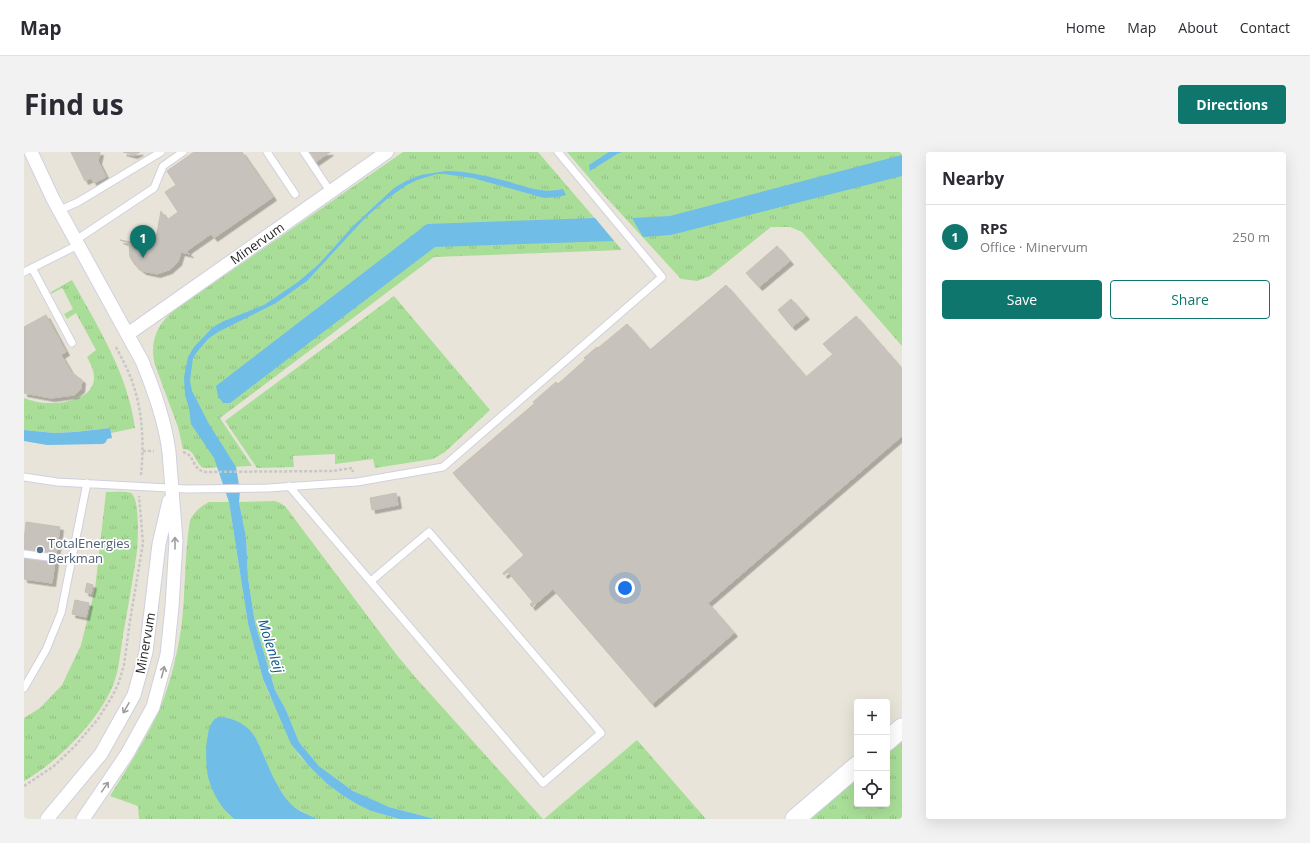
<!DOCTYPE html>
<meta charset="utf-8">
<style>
:root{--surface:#fff;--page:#f2f2f3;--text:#2b2b33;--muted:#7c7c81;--line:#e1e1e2;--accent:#0f766e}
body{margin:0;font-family:"Open Sans",sans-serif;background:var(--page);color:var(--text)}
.controls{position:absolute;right:12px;bottom:12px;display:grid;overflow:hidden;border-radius:4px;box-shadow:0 4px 16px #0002}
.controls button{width:36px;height:36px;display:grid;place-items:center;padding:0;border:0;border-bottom:1px solid var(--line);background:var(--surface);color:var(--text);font:20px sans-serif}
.you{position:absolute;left:601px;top:436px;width:14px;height:14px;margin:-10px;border:3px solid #fff;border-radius:50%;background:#1a73e8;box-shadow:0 0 0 6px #1a73e833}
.badge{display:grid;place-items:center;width:26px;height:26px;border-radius:50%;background:var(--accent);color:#fff;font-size:13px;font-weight:700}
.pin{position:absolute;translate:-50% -33px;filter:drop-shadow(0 1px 2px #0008)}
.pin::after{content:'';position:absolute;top:21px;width:14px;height:12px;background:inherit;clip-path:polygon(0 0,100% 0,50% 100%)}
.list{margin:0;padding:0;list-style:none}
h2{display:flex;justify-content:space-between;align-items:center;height:52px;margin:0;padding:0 16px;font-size:17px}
h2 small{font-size:13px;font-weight:400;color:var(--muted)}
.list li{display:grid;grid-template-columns:26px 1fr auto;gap:12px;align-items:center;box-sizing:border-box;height:64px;padding:0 16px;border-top:1px solid var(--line)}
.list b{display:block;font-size:15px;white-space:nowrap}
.list p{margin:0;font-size:13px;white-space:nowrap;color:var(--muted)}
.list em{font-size:13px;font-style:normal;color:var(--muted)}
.actions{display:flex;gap:8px;padding:12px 16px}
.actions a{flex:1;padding:9px 0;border:1px solid var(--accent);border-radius:4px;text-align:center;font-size:14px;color:var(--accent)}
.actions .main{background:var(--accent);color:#fff}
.icon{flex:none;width:22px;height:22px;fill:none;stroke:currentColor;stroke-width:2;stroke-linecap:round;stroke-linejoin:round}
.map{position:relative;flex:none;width:878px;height:667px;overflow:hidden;border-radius:4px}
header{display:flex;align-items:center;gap:24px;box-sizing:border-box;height:56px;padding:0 20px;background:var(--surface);border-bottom:1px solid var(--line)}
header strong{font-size:19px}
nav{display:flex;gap:22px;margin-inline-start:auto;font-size:14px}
.intro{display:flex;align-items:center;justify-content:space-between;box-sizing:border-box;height:96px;padding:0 24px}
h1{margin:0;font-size:28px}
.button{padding:10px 18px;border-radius:4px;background:var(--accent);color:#fff;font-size:14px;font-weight:700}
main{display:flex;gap:24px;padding:0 24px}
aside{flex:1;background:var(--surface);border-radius:4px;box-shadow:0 4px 16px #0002}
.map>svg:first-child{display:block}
</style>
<header>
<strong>Map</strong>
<nav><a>Home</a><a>Map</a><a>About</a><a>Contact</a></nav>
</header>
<div class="intro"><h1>Find us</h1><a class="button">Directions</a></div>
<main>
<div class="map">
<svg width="878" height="667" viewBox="0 0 878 667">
<defs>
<pattern id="grass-tufts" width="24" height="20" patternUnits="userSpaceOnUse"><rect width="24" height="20" fill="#a9de98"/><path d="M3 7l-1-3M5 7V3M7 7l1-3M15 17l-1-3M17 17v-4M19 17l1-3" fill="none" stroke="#91be83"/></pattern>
<filter id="shadow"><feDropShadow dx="3.5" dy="3.5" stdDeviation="0" flood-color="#0004"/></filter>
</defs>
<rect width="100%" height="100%" fill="#e9e4d9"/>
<path fill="url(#grass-tufts)" d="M 379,0 L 514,0 L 598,98 L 410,105 L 196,266 L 228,314 L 179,316 C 170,309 171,297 159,297 L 154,275 L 131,213 C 125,190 133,171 152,157 Z
M 543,0 L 878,0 L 878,194 L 778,80 L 766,75 L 747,75 L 686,124 L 673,129 L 657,127 L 578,41 Z
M 48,128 C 74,175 104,222 111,276 L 87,281 L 86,276 L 51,280 L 30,281 L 0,278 L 0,246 C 8,249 16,251 24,251 C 41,252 71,246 70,225 C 70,218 66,211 63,205 L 72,198 L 52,161 L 43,167 L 40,162 L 49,157 L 39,137 L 38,136 L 27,142 L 27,140 Z
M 370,144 L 466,258 L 421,300 L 409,307 L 351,316 L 349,307 L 311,312 L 311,302 L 269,304 L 270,315 L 233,316 L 201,269 Z
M 82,340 C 88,340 102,339 107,341 C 116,346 114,389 113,399 C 109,427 104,455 99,483 C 96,502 95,523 86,540 C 71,572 31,612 0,629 L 0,566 L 16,556 L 38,533 L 57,493 L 71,437 Z
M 250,349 L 254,350 L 261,354 L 372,502 L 392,526 L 519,667 L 411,667 L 365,655 L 347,648 L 329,639 L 295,614 L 275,590 L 262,558 L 251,538 L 231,471 L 224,426 L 222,385 L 215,350 Z
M 185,350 L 205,350 L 224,472 L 239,527 L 245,542 L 275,603 L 302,631 L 318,643 L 347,659 L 375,667 L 293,667 L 273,657 L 266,652 L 252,632 L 245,616 L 183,583 L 190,640 L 204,662 L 210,667 L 115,667 L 114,654 L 86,644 C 102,618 119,592 132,565 C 144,540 153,505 157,477 C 162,441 160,404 166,368 C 171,359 176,355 185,350 Z
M 878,584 L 878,667 L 782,667 L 833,623 L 833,652 L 863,652 L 863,597 Z
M 613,588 L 682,667 L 520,667 Z"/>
<path fill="#70bde7" d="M 585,0 L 598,0 L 593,2 L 566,19 L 565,13 Z
M 878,3 L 878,24 L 647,83 L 619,85 L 608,66 L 646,64 Z
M 422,19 C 442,19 463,24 482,29 C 502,35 519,42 539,37 L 542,43 L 534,45 L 520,46 L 449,26 L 420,22 L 413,22 L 393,28 L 381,34 L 363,47 L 342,65 L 283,129 L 252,151 L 194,180 L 184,187 L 173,200 L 169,206 L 166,229 L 168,239 L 185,272 L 212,315 L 216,339 L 215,350 L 222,385 L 224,426 L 231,471 L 251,538 L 262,558 L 275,590 L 295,614 L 329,639 L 365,655 L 411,667 L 375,667 L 347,659 L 333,652 L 318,643 L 302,631 L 285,614 L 267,592 L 239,527 L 224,472 L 205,350 L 190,306 L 167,272 L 165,256 L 161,243 L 160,225 L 164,205 L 170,195 L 189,175 L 200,169 L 240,153 L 274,130 L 295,112 L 329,74 L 370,36 L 382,29 L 397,23 Z
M 571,66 L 590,89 L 411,95 L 206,251 L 199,251 L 194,244 L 192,234 L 403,72 Z
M 86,276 L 88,286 L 83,287 L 82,290 L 79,292 L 23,293 L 0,289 L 0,278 L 30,281 L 51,280 Z
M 195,565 C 209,565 224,573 231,585 C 234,590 236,596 239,602 C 246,618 253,636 265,650 C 272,659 284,662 293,667 L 210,667 C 199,658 189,643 185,628 C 181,616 180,577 190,568 C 190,567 195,565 195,565 Z"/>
<path fill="#c7c3bc" stroke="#c4c0b3" filter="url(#shadow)" d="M 47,0 L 76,0 L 74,9 L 82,25 L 70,31 L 67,26 L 61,29 Z
M 99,0 L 116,0 L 110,3 Z
M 170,0 L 218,0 L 249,45 L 190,86 L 187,82 L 164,98 L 163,101 L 166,102 L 157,100 L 154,110 L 145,118 L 133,122 L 119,119 L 111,113 L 106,105 L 105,91 L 96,88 L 128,94 L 131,92 L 137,59 L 143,68 L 154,60 L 141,40 L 152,33 L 143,19 Z
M 283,0 L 306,0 L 290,11 Z
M 753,94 L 766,109 L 735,135 L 722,121 Z
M 702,133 L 782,225 L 809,202 L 799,192 L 832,164 L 878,217 L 878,284 L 684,451 L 710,481 L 628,552 L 529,437 L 508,455 L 506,452 L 509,450 L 484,420 L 480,423 L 479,421 L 500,403 L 429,321 L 511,251 L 509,250 L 532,230 L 534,232 L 562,207 L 560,206 L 573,195 L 574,196 L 603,172 L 626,198 Z
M 767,147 L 782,164 L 768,175 L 754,158 Z
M 22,163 L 42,200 L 37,203 L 47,220 L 58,228 L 57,237 L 50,243 L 27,246 L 0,241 L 0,175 Z
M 372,341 L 374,353 L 348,358 L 346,346 Z
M 2,370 L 36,375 L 28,431 L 0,427 L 0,390 Z
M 63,431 L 69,433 L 67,442 L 61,440 Z
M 51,448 L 65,451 L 62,465 L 48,462 Z"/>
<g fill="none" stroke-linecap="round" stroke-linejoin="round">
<g stroke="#cfd0e0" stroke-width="9">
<path id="lane" d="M 243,0 L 271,42
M 280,0 L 306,39
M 36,58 L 54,50 L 137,0
M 52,88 L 130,36 L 139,14 L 159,0
M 8,116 L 48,191
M 0,120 L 54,93
M 0,325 L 33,330 L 163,337 L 244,336 L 333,330 L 419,315 L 638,125 L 534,0
M 265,334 L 519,631 L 577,581 L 405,380 L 347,429
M 0,402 L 47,408
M 0,536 L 22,498 L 37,461 L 63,331"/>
</g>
<g stroke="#cfd0e0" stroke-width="15">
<path id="street" d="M 7,0 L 29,47 L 118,209 C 130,238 141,268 145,300 L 152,389 L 148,455 L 143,503 L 129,555 L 103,602 L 59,667
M 104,182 L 363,0
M 23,667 L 77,602 L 110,543 L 122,500 L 135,392 L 145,349"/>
</g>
<g stroke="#cfd0e0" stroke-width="21">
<path id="secondary" d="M 863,589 L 878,576
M 771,667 L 833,614"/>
</g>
<path stroke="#c7c7c7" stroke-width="2.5" stroke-dasharray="3 2" stroke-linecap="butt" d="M 92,195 C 98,207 105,219 109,232 C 119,261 120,293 117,323
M 119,299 L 130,299
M 159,300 C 172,303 167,318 182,320 L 309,319 L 328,316 L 329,320
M 0,634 L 30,614 L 51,594 L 74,567 L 89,543 L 95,530 L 100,513 L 106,469 L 119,391 L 115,344"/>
<use href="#lane" stroke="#fff" stroke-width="7"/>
<use href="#street" stroke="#fff" stroke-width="13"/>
<use href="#secondary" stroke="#fff" stroke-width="19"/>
</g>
<defs><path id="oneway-shaft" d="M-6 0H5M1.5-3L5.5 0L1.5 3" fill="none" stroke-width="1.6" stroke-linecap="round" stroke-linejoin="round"/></defs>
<g stroke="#9e9e9e">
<use href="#oneway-shaft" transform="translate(151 391) rotate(-90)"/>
<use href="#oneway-shaft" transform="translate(139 520) rotate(-75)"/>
<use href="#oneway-shaft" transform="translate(102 556) rotate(120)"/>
<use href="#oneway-shaft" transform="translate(81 635) rotate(-55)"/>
</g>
<circle fill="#5c6f8a" stroke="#fff" stroke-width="1.5" cx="16" cy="398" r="4"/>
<g text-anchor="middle" stroke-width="3.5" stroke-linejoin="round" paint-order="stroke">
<g font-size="13" fill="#272727" stroke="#fff">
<text transform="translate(233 91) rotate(-35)" y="5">Minervum</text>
<text transform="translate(121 491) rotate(-80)" y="5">Minervum</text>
</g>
<g font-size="13" fill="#4e5e75" stroke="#fff" text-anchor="start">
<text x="24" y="396">TotalEnergies<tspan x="24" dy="15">Berkman</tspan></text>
</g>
<g font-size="14" font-style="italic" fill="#14598f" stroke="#fff">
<text transform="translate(247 494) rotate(72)" y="5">Molenleij</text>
</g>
</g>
</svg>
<div class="controls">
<button>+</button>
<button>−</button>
<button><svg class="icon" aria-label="locate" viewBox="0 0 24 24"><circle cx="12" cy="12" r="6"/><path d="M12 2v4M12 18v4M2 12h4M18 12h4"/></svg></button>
</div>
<div class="you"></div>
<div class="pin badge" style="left:119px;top:106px">1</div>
</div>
<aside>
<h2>Nearby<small></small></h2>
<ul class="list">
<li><span class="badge">1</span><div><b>RPS</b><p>Office · Minervum</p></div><em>250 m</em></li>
</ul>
<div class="actions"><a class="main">Save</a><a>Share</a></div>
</aside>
</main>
